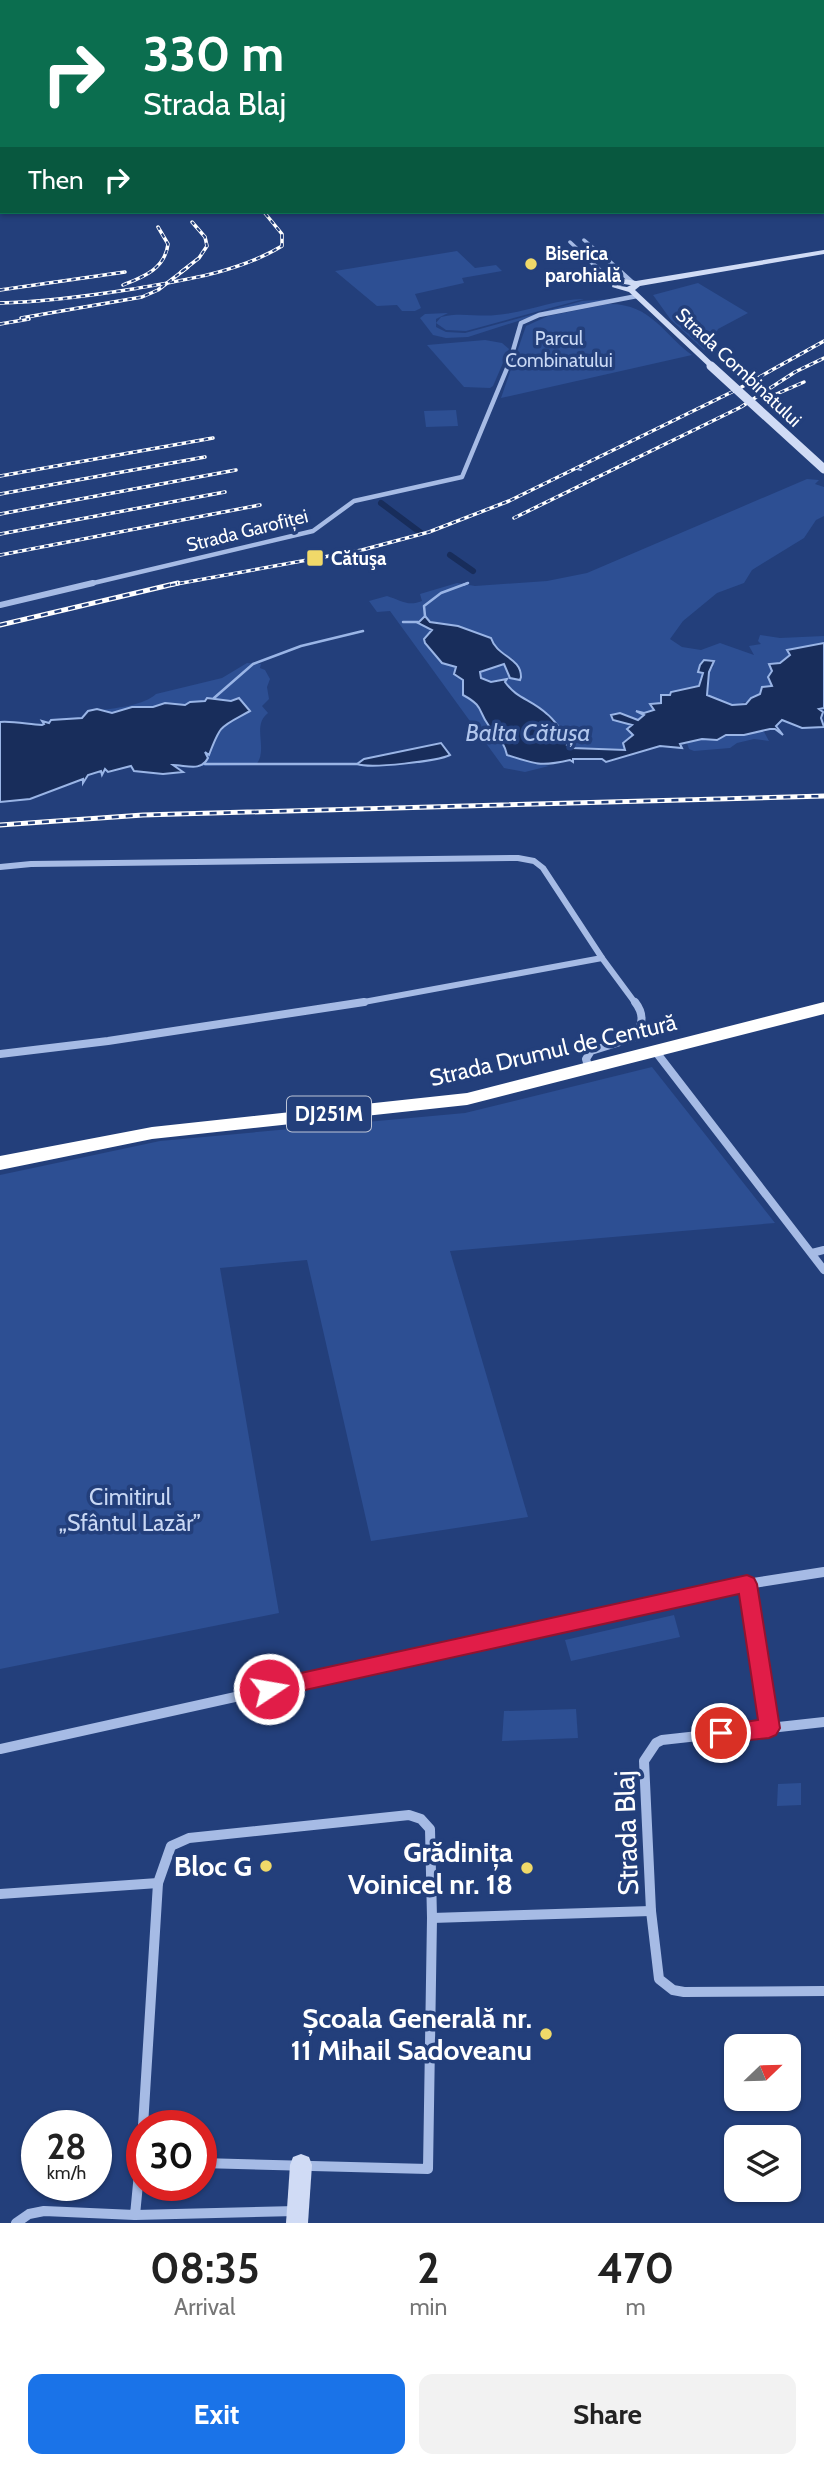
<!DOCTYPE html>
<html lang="en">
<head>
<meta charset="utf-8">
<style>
  body { margin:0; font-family:Cabin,sans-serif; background:#f2f2f2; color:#222; height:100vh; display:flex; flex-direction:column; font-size:26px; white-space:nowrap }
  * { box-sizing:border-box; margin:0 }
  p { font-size:23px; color:#767676 }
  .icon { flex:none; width:38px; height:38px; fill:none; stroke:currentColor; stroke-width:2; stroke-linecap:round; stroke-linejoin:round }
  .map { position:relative; height:2223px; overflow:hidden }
  .sheet { display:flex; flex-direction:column; background:#fff; flex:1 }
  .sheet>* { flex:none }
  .hud { position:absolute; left:0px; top:0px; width:824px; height:214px; box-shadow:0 2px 5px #0004; background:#0b6e4f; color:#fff; overflow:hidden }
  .needle { width:46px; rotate:67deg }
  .fabs { position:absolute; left:724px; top:2034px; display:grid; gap:14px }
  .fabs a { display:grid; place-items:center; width:77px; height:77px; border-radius:14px; background:#fff; box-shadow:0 2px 5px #0004; font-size:35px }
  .speed { position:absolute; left:21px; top:2110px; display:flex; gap:14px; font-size:35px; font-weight:700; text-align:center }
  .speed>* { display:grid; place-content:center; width:91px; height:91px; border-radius:50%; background:#fff; box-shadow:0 2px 5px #0004; line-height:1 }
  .speed small { font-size:18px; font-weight:400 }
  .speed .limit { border:10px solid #d22; background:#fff; color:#111 }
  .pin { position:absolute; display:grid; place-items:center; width:60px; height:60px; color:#fff; margin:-30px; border:4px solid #fff; border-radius:50%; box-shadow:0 2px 7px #0007 }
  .me { position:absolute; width:77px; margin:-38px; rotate:78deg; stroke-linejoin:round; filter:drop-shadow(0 0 5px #0008) }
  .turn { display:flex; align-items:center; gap:24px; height:147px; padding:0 28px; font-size:32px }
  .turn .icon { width:91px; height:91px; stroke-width:2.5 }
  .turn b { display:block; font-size:49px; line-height:60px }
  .then { display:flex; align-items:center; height:66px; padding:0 28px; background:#0003; gap:14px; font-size:26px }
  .eta { display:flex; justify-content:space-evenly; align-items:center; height:119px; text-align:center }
  .eta b { font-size:42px; font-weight:700; line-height:49px }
  .cta { display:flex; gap:14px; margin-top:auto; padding:14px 28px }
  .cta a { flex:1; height:80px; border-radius:14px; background:#1a73e8; color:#fff; font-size:28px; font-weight:700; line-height:80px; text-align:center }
  .cta a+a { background:#f2f2f2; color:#222 }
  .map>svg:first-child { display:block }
  .green { fill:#2d4f93 }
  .water { fill:#182d5b; stroke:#9ab5e6; stroke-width:2 }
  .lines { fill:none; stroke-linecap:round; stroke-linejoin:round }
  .stream-far1 { stroke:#9ab5e6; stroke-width:2 }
  .stream { stroke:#9ab5e6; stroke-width:2.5 }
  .canal { stroke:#182d5b; stroke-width:6 }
  .street-far4 { stroke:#a6bbe5; stroke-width:3.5 }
  .street-far3 { stroke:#a6bbe5; stroke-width:4.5 }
  .street-far2 { stroke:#a6bbe5; stroke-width:6 }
  .street-far1 { stroke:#a6bbe5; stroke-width:8 }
  .street { stroke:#a6bbe5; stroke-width:10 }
  .secondary { fill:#d0dbf5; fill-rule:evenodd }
  .highway { fill:#fff; fill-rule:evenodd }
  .rail-far1-casing { stroke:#fff; stroke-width:3.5 }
  .rail-casing { stroke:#fff; stroke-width:5 }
  .rail-far1 { stroke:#233f7b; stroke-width:2; stroke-dasharray:4.5; stroke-linecap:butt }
  .rail { stroke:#233f7b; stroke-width:2.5; stroke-dasharray:7; stroke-linecap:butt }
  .secondary-bridge { stroke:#d0dbf5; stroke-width:9 }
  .route { fill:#e11d48; stroke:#92132f; stroke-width:2 }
  .poi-dot { fill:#f0d969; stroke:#233f7b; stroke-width:2.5 }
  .labels { text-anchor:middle; stroke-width:7; stroke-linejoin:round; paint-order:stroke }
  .far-poi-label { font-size:19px; font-weight:bold; fill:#fff; stroke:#233f7b; text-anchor:start }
  .far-park-label { font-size:19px; fill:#c9d8f4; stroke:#233f7b }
  .far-street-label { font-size:19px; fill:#fff; stroke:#233f7b }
  .shield { fill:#233f7b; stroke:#bdc5d7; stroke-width:2 }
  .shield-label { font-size:21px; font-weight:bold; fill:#fff }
  .street-label { font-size:23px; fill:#fff; stroke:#233f7b }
  .park-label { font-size:23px; fill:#c9d8f4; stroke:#233f7b }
  .water-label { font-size:24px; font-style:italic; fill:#b1c6ed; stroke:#233f7b }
  .near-street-label { font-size:28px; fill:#fff; stroke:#233f7b }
  .near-poi-label { font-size:28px; font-weight:bold; fill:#fff; stroke:#233f7b; text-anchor:end }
</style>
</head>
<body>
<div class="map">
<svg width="824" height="2223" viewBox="0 0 824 2223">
  <rect width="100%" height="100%" fill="#233f7b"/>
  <g class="green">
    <polygon points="457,251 475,268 496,265 502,271 462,278 464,283 415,294 421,308 415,311 402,311 397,305 377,306 335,271"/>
    <polygon points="698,283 748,313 718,329 708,350 704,350 671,320 653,295"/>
    <path d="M584,299l-118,32 -20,-1 -10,-7 5,-6c18,-5 37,0 55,-2 30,-2 58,-16 88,-16z"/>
    <polygon points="611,299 540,314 468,337 446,338 433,335 420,318 425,314 448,313 436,319 436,327 446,332 465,333 582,301"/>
    <path d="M608,304c43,-1 56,31 84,51l-191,43 25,-72 22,-10z"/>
    <polygon points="485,340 502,343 509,349 493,386 490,388 464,387 427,345"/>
    <polygon points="456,410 458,426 426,427 424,411"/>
    <path d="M807,479l12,1 -4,4 9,3v29l-8,4 -12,18 -52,32 -8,13 -27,10 -34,28 -13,18 12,8 19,3 19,-7 34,12 -5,-9 12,-2 -3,-3 2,-6 20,3 44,-2v7l-36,7 3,5 -11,8h-10l4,8 -1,15c-27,14 -32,28 -66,9l2,-23 5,-6 -14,-1 3,8 -4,13 -28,6 -1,3h-9v8l-11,1 4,6 -12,3 2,2 -6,5 -18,-7 2,7 10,5 2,10 -7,4 -1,11c-19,-3 -40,2 -56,-3l-4,-4 4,-3 -23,-26 -24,-17 -4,1 -11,-9 -3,-7 -19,-1 -7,-7 4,-4 21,-6 3,10 12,5 -6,-20 -13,-7 -12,-16 -42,-12 -16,-2 -5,-5 -5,7 12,6 -8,9 18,24 14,4 1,8 6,5 5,17 12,10 8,18 12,11 7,19 42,11 -24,6 -21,-4 -114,-157 -13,1 -8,-11 18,-5c13,4 21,11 35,5l-2,-7 37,-11 18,3 72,-5 40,-8z"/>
    <path d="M247,663l14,1 -1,4 5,2 5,9 -3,8 2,12 -7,7 6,7c-17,13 1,36 -12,52l-55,1 7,-8 -3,-7 4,3 12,-28 29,-15 -11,-13 -8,4 -17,-4 -29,7 -53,2 -20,6 -11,-3c17,-2 43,-5 55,-16l66,-16z"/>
    <polygon points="763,730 769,741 754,739 737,743 730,748 694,751 689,749 687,743 702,739 717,740 726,735 744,735"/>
    <polygon points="652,1067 775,1223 450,1251 528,1517 371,1541 307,1260 220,1268 279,1613 0,1669 0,1175 160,1141 465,1113"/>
    <polygon points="674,1615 680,1637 571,1661 565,1640"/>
    <polygon points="576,1709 578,1738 502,1741 504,1711"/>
    <polygon points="801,1783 801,1805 777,1806 778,1784"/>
  </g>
  <g class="water">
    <path d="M425,616l5,6 28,4 33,12c6,19 30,19 30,39l-1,3 -10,-2 -6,-14 -24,8 1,6 10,4 16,-3 -2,3c12,17 26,17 42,32 7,5 14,17 23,26l-3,5 5,3 53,2 -2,-7 10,-8 -6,-6 5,-4 -19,-5 -2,-5 9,-2 18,7 6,-5 -8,-4 8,2 10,-3 -4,-6 11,-1v-8h9l1,-3 28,-6 4,-13 -5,-1 2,-7 4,-5 10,1 -5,11 -2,23 25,10 14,-1 5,-6 9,-4 2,-7 10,-1 -4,-9 4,-6 -3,-7 11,-1 10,-8 -3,-5 37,-7v65l-5,1 4,3 -2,6 3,9 -22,1 -20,-8 -6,6 7,9 -8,-6h-5l-26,6h-18l-9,5 -15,-1 -22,5 2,4 -22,-2 -54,16 -4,-3h-29v3l-3,-2c-30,7 -34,4 -63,-5 -3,-14 -10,-18 -18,-29 -12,-16 -4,-19 -26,-31v-15l-9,-6 2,-7 -14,-4 -17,-20 -1,-4 8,-9 -14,-7z"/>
    <path d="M207,698l24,3 8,-3 11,13c-29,16 -29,12 -41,44l-4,-3 3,6c-7,14 -22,7 -35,7l10,7 -20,2 -29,-3 -3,-5 -23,6 -3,-3 -3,6 -1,-4 -13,4 -5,8v-4l-53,20 -30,3v-80c13,-1 27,2 42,3l2,-1 -2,-3 7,2 2,-3 31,-2 6,-7 9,-2 15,4 20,-6h21l12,-4 20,2 5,-3 15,-1z"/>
    <path d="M441,743l9,12c-12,6 -79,14 -93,9l7,-5z"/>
  </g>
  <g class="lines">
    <g class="stream-far1">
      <polyline points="577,469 581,470"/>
      <polyline points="463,585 468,583"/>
    </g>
    <g class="stream">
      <polyline points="425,616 424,606 441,593 468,583"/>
      <polyline points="403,622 418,622"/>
      <polyline points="214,698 253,664 301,646 363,631"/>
      <polyline points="205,764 357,764"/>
    </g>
    <g class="canal">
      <polyline points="381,503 421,533"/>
      <polyline points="450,555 473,571"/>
    </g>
    <g class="street-far4">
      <polyline points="584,240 604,257"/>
      <polyline points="570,242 586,257"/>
    </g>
    <g class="street-far3">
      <polyline points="584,255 615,285"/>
      <polyline points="602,255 633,283"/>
      <polyline points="85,585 313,531 354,501 462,477 510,361 521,323 539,315 637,296"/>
    </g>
    <g class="street-far2">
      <polyline points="0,605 93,583"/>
      <polyline points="0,867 31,864 518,858 534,861 543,868 602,958 636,1004"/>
      <polyline points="353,1004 602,958"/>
    </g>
    <g class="street-far1">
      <polyline points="656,1052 824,1270"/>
      <polyline points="0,1054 108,1041 364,1002"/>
      <path d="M589,1069l-3,-10 5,-8 45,-14c6,-14 9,-22 -1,-35"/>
      <polyline points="812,1253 824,1250"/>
    </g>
    <g class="street">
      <polyline points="747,1584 769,1728"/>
      <polyline points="824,1722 662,1740 656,1743 644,1761 651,1911 659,1979 673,1990 684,1992 824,1991"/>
      <polyline points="0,1749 747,1584 824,1572"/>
      <polyline points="0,1894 158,1883 171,1846 189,1838 409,1815 421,1819 430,1829 432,1918 428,2169 201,2163"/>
      <polyline points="432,1918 651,1911"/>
      <polyline points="143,2126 158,1883"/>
      <polyline points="135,2215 296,2211"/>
      <polyline points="16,2223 29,2214 44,2211 135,2215 142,2142"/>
    </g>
    <g class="secondary">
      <path d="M824,250v4l-184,32 -5,4 79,74v4l-3,1 -82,-77 -17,-5 2,-6 10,-2 12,2zM624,284l6,1h1l-4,2 -7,-1z"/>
      <polygon points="301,2154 309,2157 312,2165 308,2223 286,2223 290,2165 293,2157"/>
    </g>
    <polygon class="highway" points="824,1002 824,1014 467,1105 152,1139 0,1170 0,1156 152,1127 467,1093"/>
    <defs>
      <g id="rail-far1">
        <polyline points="497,2 510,0"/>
        <polyline points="677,2 691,0"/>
        <polyline points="181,272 199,258 207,246 205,237 192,222"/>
        <path d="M123,285c20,-8 42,-16 45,-41l-10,-17"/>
        <polyline points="0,290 125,272"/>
        <path d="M0,303c45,-1 88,-7 133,-14 51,-9 104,-16 149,-43v-12l-18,-22"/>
        <polyline points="21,318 142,297 158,290 188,267"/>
        <polyline points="0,324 29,319"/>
        <polyline points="772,396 804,382"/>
        <polyline points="0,476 213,438"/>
        <polyline points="0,494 205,457"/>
        <polyline points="0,514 236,470"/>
        <polyline points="514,518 741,407 795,372 824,358"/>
        <polyline points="0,534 225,492"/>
        <polyline points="0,555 260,505"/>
        <polyline points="171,585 362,550 429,532 509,501 738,389 824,341"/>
      </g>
      <g id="rail">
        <polyline points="0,625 178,583"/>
        <polyline points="0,825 143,815 824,796"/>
      </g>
    </defs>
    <use href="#rail-far1" class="rail-far1-casing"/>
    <use href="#rail" class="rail-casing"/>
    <use href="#rail-far1" class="rail-far1"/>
    <use href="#rail" class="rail"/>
    <polyline class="secondary-bridge" points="711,366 824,469"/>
  </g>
  <polygon class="route" points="747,1575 754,1578 757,1584 780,1728 776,1735 769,1738 721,1743 713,1740 710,1733 713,1727 758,1720 739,1594 269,1698 262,1695 259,1689 262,1682 269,1680"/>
  <g class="poi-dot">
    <circle cx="531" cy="264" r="7"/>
    <rect x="306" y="549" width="18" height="18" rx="3.5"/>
    <circle cx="266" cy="1866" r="7"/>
    <circle cx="527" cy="1868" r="7"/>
    <circle cx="546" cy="2034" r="7"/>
  </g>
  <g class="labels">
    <g class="far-poi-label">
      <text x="545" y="260">Biserica<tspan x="545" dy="22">parohială</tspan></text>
      <text x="331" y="565">Cătuşa</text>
    </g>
    <g class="far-park-label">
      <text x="559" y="345">Parcul<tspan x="559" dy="22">Combinatului</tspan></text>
    </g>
    <g class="far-street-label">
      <text transform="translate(739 367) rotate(43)" y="7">Strada Combinatului</text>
      <text transform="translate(247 530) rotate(-14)" y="7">Strada Garofiței</text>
    </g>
    <rect class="shield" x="287" y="1096.5" width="84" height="35" rx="5"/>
    <g class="shield-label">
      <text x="329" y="1121">DJ251M</text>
    </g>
    <g class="street-label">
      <text transform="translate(553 1050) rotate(-13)" y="8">Strada Drumul de Centură</text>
    </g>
    <g class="park-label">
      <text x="130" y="1505">Cimitirul<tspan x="130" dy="26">„Sfântul Lazăr”</tspan></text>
    </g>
    <g class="water-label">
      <text x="528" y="741">Balta Cătușa</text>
    </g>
    <g class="near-street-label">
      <text transform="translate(626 1833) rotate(-92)" y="10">Strada Blaj</text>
    </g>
    <g class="near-poi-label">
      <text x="513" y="1862">Grădinița<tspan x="513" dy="32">Voinicel nr. 18</tspan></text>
      <text x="252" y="1876">Bloc G</text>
      <text x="532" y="2028">Școala Generală nr.<tspan x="532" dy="32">11 Mihail Sadoveanu</tspan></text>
    </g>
  </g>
</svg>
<div class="fabs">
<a><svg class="needle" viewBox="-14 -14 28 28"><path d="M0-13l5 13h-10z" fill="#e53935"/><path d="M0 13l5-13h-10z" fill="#767676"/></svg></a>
<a><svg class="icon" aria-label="layers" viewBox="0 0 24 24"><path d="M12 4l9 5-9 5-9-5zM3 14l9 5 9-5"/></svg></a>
</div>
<div class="speed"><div>28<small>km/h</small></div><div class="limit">30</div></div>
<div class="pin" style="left:721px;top:1733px;background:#d93025"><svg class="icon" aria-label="arrive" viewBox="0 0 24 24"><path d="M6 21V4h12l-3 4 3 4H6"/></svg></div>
<svg class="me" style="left:269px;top:1689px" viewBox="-20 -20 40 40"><circle r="17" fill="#e11d48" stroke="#fff" stroke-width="3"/><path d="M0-11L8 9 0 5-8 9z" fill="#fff"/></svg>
<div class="hud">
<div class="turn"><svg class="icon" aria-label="right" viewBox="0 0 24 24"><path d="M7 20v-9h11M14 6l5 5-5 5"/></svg><div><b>330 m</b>Strada Blaj</div></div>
<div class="then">Then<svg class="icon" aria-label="right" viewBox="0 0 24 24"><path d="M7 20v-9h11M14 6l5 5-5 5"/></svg></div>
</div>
</div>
<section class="sheet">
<div class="eta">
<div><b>08:35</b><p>Arrival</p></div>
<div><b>2</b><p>min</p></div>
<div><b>470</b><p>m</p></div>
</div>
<div class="cta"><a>Exit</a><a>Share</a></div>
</section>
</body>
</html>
